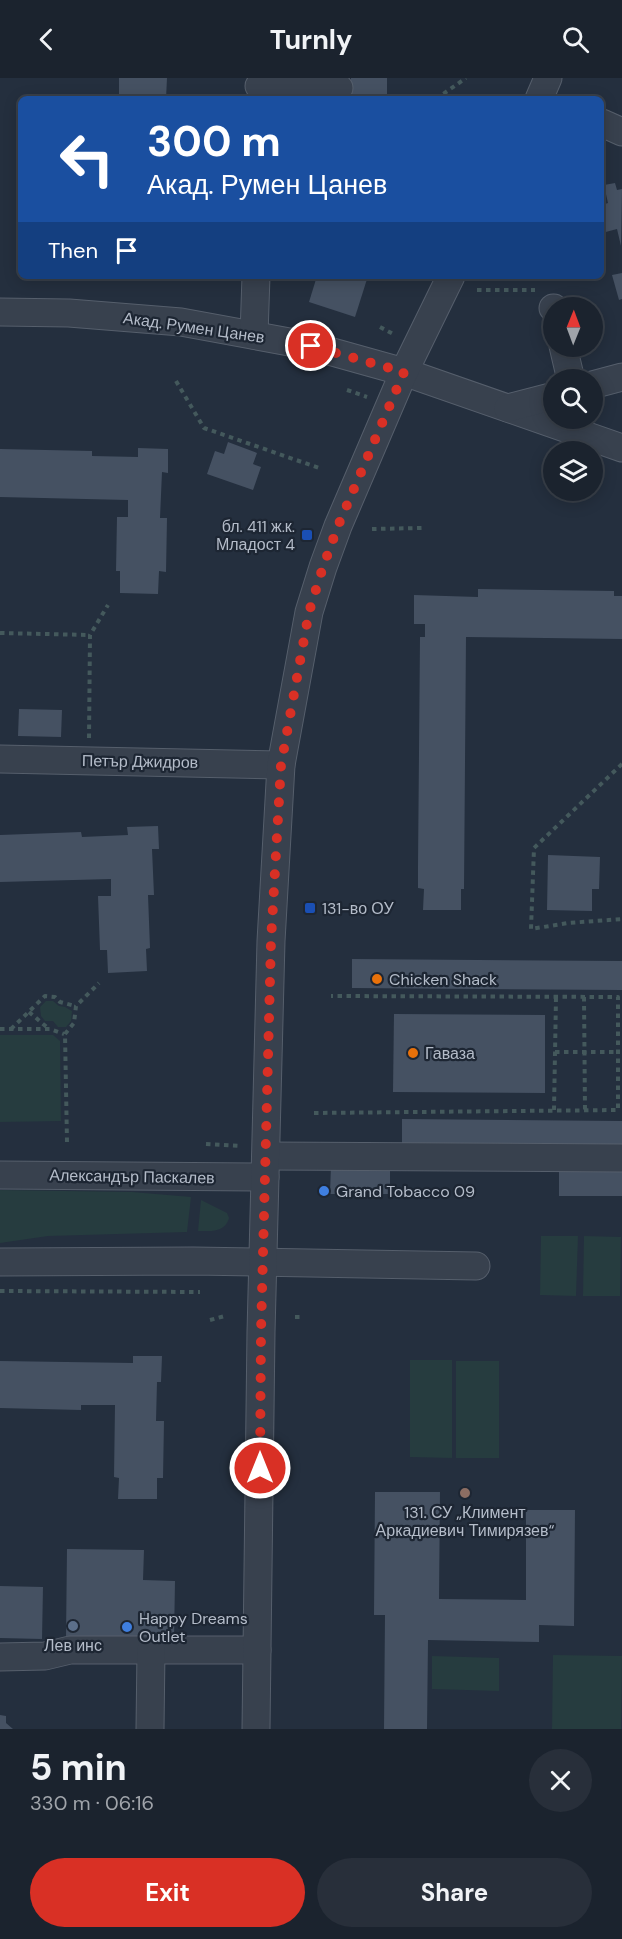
<!DOCTYPE html>
<html lang="en">
<head>
<meta charset="utf-8">
<style>
  body { margin:0; font-family:"DM Sans",sans-serif; background:#282f3a; color:#f1f3f6; height:100vh; display:flex; flex-direction:column; font-size:22px; white-space:nowrap }
  * { box-sizing:border-box; margin:0 }
  p { font-size:20px; color:#a0a4aa }
  .icon { flex:none; width:33px; height:33px; fill:none; stroke:currentColor; stroke-width:2; stroke-linecap:round; stroke-linejoin:round }
  .map { position:relative; height:1651px; overflow:hidden }
  .details { display:flex; flex-direction:column; background:#1b232e; flex:1 }
  .details>* { flex:none }
  .top-card { position:absolute; left:18px; top:18px; width:586px; height:183px; border-radius:9px; box-shadow:0 3px 15px #0003,0 0 0 2px #39404a; background:#1a4fa0; color:#fff; overflow:hidden }
  .needle { width:39px; rotate:1deg }
  .controls { position:absolute; left:543px; top:219px; display:grid; gap:12px }
  .controls a { display:grid; place-items:center; width:60px; height:60px; border-radius:50%; background:#1b232e; box-shadow:0 3px 15px #0003,0 0 0 2px #39404a; font-size:30px }
  .pin { position:absolute; display:grid; place-items:center; width:51px; height:51px; color:#fff; margin:-26px; border:3px solid #fff; border-radius:50%; box-shadow:0 2px 6px #0007 }
  .me { position:absolute; width:66px; margin:-33px; rotate:0deg; stroke-linejoin:round; filter:drop-shadow(0 0 4px #0008) }
  .turn { display:flex; align-items:center; gap:21px; height:126px; padding:0 30px; font-size:27px }
  .turn .icon { width:78px; height:78px; stroke-width:2.5 }
  .turn b { display:block; font-size:42px; line-height:51px }
  .then { display:flex; align-items:center; height:57px; padding:0 30px; background:#0003; gap:12px; font-size:22px }
  .round { display:grid; place-items:center; flex:none; width:63px; height:63px; border-radius:32px; background:#282f3a }
  .overview { display:flex; align-items:center; justify-content:space-between; height:102px; padding:0 30px }
  h1 { font-size:36px; font-weight:700; line-height:45px }
  .cta { display:flex; gap:12px; margin-top:auto; padding:12px 30px }
  .cta a { flex:1; height:69px; border-radius:36px; background:#d93025; color:#fff; font-size:24px; font-weight:700; line-height:69px; text-align:center }
  .cta a+a { background:#282f3a; color:#f1f3f6 }
  header { display:flex; justify-content:space-between; align-items:center; height:78px; padding:0 30px; background:#1b232e; font-size:27px; font-weight:700 }
  .map>svg:first-child { display:block }
  .green { fill:#263c3f }
  .building { fill:#455162 }
  .lines { fill:none; stroke-linecap:round; stroke-linejoin:round }
  .minor-casing { stroke:#565f6c; stroke-width:29 }
  .path { stroke:#44595c; stroke-width:4; stroke-dasharray:4.5 4.5; stroke-linecap:butt }
  .minor { stroke:#38414e; stroke-width:27 }
  .route { stroke:#d93025; stroke-width:10; stroke-dasharray:0 18 }
  .transit-dot { fill:#1a4fb4; stroke:#1d2633; stroke-width:2 }
  .food-dot { fill:#e8710a; stroke:#1d2633; stroke-width:2 }
  .shop-dot { fill:#3f7fe0; stroke:#1d2633; stroke-width:2 }
  .education-dot { fill:#8d6e63; stroke:#1d2633; stroke-width:2 }
  .service-dot { fill:#5c6f8a; stroke:#1d2633; stroke-width:2 }
  .labels { text-anchor:middle; stroke-width:4.5; stroke-linejoin:round; paint-order:stroke }
  .street-label { font-size:16px; fill:#b4bcc9; stroke:#1d2633 }
  .poi-label { font-size:16px; fill:#b4bcc9; stroke:#1d2633; text-anchor:start }
</style>
</head>
<body>
<header><svg class="icon" aria-label="back" viewBox="0 0 24 24"><path d="M15 5l-7 7 7 7"/></svg>Turnly<svg class="icon" aria-label="search" viewBox="0 0 24 24"><circle cx="10" cy="10" r="6"/><path d="M15 15l6 6"/></svg></header>
<div class="map">
<svg width="622" height="1651" viewBox="0 0 622 1651">
  <rect width="100%" height="100%" fill="#242f3e"/>
  <g class="green">
    <polygon points="46,923 53,923 59,928 65,929 72,933 71,943 66,949 58,949 53,943 45,943 41,938 40,929"/>
    <polygon points="0,957 53,957 60,963 61,1043 0,1044"/>
    <polygon points="0,1112 132,1114 191,1119 187,1154 48,1158 0,1165"/>
    <path d="M201,1122l26,13 2,5c-4,15 -19,13 -31,13z"/>
    <polygon points="541,1158 578,1158 576,1218 540,1217"/>
    <polygon points="584,1158 621,1159 620,1218 583,1218"/>
    <polygon points="410,1282 452,1282 452,1380 410,1379"/>
    <rect x="456" y="1283" width="43" height="97"/>
    <polygon points="553,1577 622,1578 621,1651 552,1651"/>
    <polygon points="432,1578 499,1580 499,1613 432,1611"/>
  </g>
  <g class="building">
    <polygon points="119,0 167,0 166,21 119,21"/>
    <rect x="351" y="0" width="36" height="20"/>
    <polygon points="615,105 617,112 622,111 621,168 617,151 602,155 602,127 608,125 604,107"/>
    <polygon points="622,195 622,221 619,222 612,197"/>
    <polygon points="317,198 368,198 355,239 309,224"/>
    <polygon points="228,364 257,375 253,386 261,389 253,412 207,396 215,373 224,376"/>
    <polygon points="138,370 168,371 168,395 162,394 160,440 167,440 166,494 159,493 158,516 120,515 120,493 116,493 117,439 128,439 128,422 0,419 0,371 92,373 92,378 138,379"/>
    <polygon points="478,511 614,513 614,518 622,518 622,561 466,559 464,811 461,811 461,832 423,832 424,811 418,810 418,788 420,559 425,559 425,546 414,546 414,517 478,519"/>
    <polygon points="19,631 62,632 61,659 18,658"/>
    <polygon points="158,748 159,771 152,771 154,817 148,817 150,870 146,871 147,893 108,895 107,872 100,872 98,818 111,818 111,801 0,804 0,757 81,754 82,759 128,757 127,749"/>
    <polygon points="548,777 600,779 599,811 592,811 592,833 547,832"/>
    <polygon points="352,881 622,883 622,912 352,910"/>
    <polygon points="394,936 545,937 545,1015 393,1014"/>
    <polygon points="402,1041 622,1043 622,1071 402,1070"/>
    <polygon points="331,1087 390,1087 390,1116 330,1116"/>
    <polygon points="559,1089 622,1090 622,1118 559,1118"/>
    <polygon points="133,1278 162,1278 161,1304 157,1304 156,1343 164,1343 163,1400 157,1400 157,1421 118,1421 119,1400 114,1399 115,1327 81,1327 81,1332 0,1330 0,1283 133,1285"/>
    <polygon points="375,1414 440,1414 439,1521 526,1522 526,1432 575,1432 574,1548 539,1547 539,1564 428,1562 427,1651 384,1651 385,1537 374,1537"/>
    <polygon points="67,1471 144,1472 143,1502 175,1503 174,1561 66,1559"/>
    <polygon points="0,1508 43,1509 42,1561 0,1560"/>
    <polygon points="0,1637 6,1638 6,1645 13,1651 0,1651"/>
  </g>
  <g class="lines">
    <defs>
      <g id="minor">
        <polyline points="259,8 339,10"/>
        <polyline points="539,21 548,0"/>
        <polyline points="602,45 622,54"/>
        <polyline points="553,230 554,230"/>
        <polyline points="0,234 69,235 181,244 311,268 404,294 622,370"/>
        <polyline points="254,257 256,198"/>
        <polyline points="563,268 571,302"/>
        <polyline points="592,307 622,299"/>
        <polyline points="508,330 554,318"/>
        <polyline points="0,681 281,687"/>
        <polyline points="266,1078 622,1080"/>
        <polyline points="0,1097 265,1099"/>
        <polyline points="0,1184 193,1183 476,1188"/>
        <polyline points="0,1579 45,1578 70,1572 257,1572"/>
        <polyline points="150,1651 151,1572"/>
        <polyline points="256,1651 261,1254 265,1099 271,863 281,687 309,534 323,489 338,448 404,294 451,198"/>
      </g>
    </defs>
    <use href="#minor" class="minor-casing"/>
    <g class="path">
      <polyline points="436,21 466,0"/>
      <polyline points="477,212 535,212"/>
      <polyline points="380,249 395,257"/>
      <polyline points="176,303 204,350 322,391"/>
      <polyline points="347,312 367,319"/>
      <polyline points="372,451 422,450"/>
      <polyline points="0,555 90,557"/>
      <polyline points="89,660 90,557 108,527"/>
      <polyline points="622,686 534,770 531,851 568,845 622,841"/>
      <polyline points="584,919 585,1032"/>
      <polyline points="29,934 49,951"/>
      <polyline points="0,951 50,951 64,956"/>
      <polyline points="11,951 45,918 55,919 60,924 75,928"/>
      <polyline points="555,974 618,974"/>
      <polyline points="554,1032 556,919"/>
      <polyline points="314,1035 618,1032 618,919 331,918"/>
      <polyline points="67,1064 65,956 74,945 76,928 99,905"/>
      <polyline points="206,1066 241,1068"/>
      <polyline points="0,1213 200,1214"/>
      <polyline points="295,1239 301,1239"/>
      <polyline points="210,1242 225,1238"/>
    </g>
    <use href="#minor" class="minor"/>
  </g>
  <g class="lines">
    <polyline class="route" points="260,1390 261,1254 271,863 281,687 309,534 323,489 338,448 404,294 311,268"/>
  </g>
  <g class="transit-dot">
    <rect x="301" y="451" width="12" height="12" rx="3"/>
    <rect x="304" y="824" width="12" height="12" rx="3"/>
  </g>
  <g class="food-dot">
    <circle cx="377" cy="901" r="6"/>
    <circle cx="413" cy="975" r="6"/>
  </g>
  <g class="shop-dot">
    <circle cx="324" cy="1113" r="6"/>
    <circle cx="127" cy="1549" r="6"/>
  </g>
  <circle class="education-dot" cx="465" cy="1415" r="6"/>
  <circle class="service-dot" cx="73" cy="1548" r="6"/>
  <g class="labels">
    <g class="street-label">
      <text transform="translate(194 249) rotate(8)" y="6">Акад. Румен Цанев</text>
      <text transform="translate(140 683) rotate(1)" y="6">Петър Джидров</text>
      <text transform="translate(132 1098) rotate(1)" y="6">Александър Паскалев</text>
    </g>
    <g class="poi-label">
      <text x="295" y="454" text-anchor="end">бл. 411 ж.к.<tspan x="295" dy="18">Младост 4</tspan></text>
      <text x="322" y="836">131-во ОУ</text>
      <text x="389" y="907">Chicken Shack</text>
      <text x="425" y="981">Гаваза</text>
      <text x="336" y="1119">Grand Tobacco 09</text>
      <text x="465" y="1440" text-anchor="middle">131. СУ „Климент<tspan x="465" dy="18">Аркадиевич Тимирязев“</tspan></text>
      <text x="139" y="1546">Happy Dreams<tspan x="139" dy="18">Outlet</tspan></text>
      <text x="73" y="1573" text-anchor="middle">Лев инс</text>
    </g>
  </g>
</svg>
<div class="controls">
<a><svg class="needle" viewBox="-14 -14 28 28"><path d="M0-13l5 13h-10z" fill="#e53935"/><path d="M0 13l5-13h-10z" fill="#a0a4aa"/></svg></a>
<a><svg class="icon" aria-label="search" viewBox="0 0 24 24"><circle cx="10" cy="10" r="6"/><path d="M15 15l6 6"/></svg></a>
<a><svg class="icon" aria-label="layers" viewBox="0 0 24 24"><path d="M12 4l9 5-9 5-9-5zM3 14l9 5 9-5"/></svg></a>
</div>
<div class="pin" style="left:311px;top:268px;background:#d93025"><svg class="icon" aria-label="arrive" viewBox="0 0 24 24"><path d="M6 21V4h12l-3 4 3 4H6"/></svg></div>
<svg class="me" style="left:260px;top:1390px" viewBox="-20 -20 40 40"><circle r="17" fill="#d93025" stroke="#fff" stroke-width="3"/><path d="M0-11L8 9 0 5-8 9z" fill="#fff"/></svg>
<div class="top-card">
<div class="turn"><svg class="icon" aria-label="left" viewBox="0 0 24 24"><path d="M17 20v-9H6M10 6l-5 5 5 5"/></svg><div><b>300 m</b>Акад. Румен Цанев</div></div>
<div class="then">Then<svg class="icon" aria-label="arrive" viewBox="0 0 24 24"><path d="M6 21V4h12l-3 4 3 4H6"/></svg></div>
</div>
</div>
<section class="details">
<div class="overview"><div><h1>5 min</h1><p>330 m · 06:16</p></div><a class="round"><svg class="icon" aria-label="close" viewBox="0 0 24 24"><path d="M6 6l12 12M18 6L6 18"/></svg></a></div>
<div class="cta"><a>Exit</a><a>Share</a></div>
</section>
</body>
</html>
